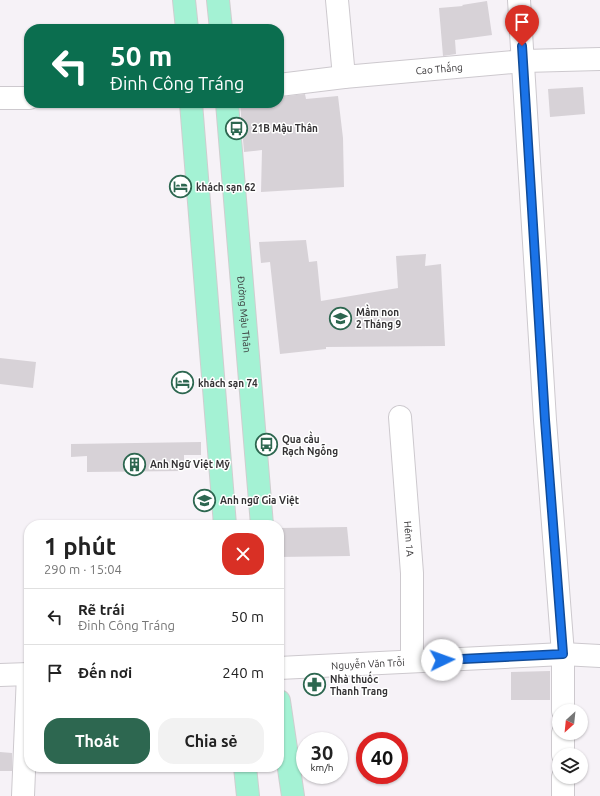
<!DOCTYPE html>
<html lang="vi">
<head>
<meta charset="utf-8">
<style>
  body { margin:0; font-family:Ubuntu,sans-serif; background:#f2f2f2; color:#222; height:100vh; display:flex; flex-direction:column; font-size:15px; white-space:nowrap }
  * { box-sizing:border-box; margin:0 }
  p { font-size:13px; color:#767676 }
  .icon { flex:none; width:22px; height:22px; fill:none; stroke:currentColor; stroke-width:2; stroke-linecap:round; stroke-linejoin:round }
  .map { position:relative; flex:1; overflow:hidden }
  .sheet { position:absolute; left:24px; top:520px; width:260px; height:252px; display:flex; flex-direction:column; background:#fff; border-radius:16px; box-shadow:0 1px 3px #0004 }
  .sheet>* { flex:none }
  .banner { position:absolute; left:24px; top:24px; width:260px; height:84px; border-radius:16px; box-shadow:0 1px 3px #0004; background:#0b6e4f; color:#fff; overflow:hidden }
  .needle { width:26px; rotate:207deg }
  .controls { position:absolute; left:552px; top:704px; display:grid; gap:8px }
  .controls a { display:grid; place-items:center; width:36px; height:36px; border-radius:50%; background:#fff; box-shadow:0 1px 3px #0004; font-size:20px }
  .speed { position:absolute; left:296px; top:732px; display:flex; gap:8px; font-size:20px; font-weight:700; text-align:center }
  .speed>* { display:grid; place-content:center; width:52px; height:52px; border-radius:50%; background:#fff; box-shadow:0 1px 3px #0004; line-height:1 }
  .speed small { font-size:10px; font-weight:400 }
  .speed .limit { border:6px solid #d22; background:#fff; color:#111 }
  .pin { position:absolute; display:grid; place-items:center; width:34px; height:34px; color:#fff; margin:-41px -17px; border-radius:50% 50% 50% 0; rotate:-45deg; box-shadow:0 0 4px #0007 }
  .pin .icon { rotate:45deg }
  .me { position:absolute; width:44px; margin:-22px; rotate:87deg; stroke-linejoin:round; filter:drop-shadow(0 0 3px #0008) }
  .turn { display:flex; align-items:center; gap:14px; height:84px; padding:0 20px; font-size:18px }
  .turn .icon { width:52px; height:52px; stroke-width:2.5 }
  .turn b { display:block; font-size:28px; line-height:34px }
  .round { display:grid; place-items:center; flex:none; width:42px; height:42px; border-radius:16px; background:#f2f2f2 }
  .overview { display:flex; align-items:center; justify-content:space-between; height:68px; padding:0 20px }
  h1 { font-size:24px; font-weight:700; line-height:30px }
  .cta { display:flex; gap:8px; margin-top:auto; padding:8px 20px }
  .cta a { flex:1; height:46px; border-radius:16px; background:#2d6750; color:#fff; font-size:16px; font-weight:700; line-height:46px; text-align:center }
  .cta a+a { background:#f2f2f2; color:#222 }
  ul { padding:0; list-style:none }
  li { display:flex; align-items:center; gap:12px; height:56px; padding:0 20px; border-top:1px solid #e0e0e0 }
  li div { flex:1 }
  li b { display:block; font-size:15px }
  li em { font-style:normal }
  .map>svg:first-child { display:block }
  .building { fill:#d7d2d7 }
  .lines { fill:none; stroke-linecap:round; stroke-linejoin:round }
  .minor-casing { stroke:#cdc9ce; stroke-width:24 }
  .major-casing { stroke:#cfcecf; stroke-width:24 }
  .minor { stroke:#fff; stroke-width:22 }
  .major { stroke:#a4f2d4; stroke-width:22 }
  .route-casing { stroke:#114b97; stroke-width:10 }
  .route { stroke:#1a73e8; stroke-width:7 }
  .labels { text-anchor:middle; stroke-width:3; stroke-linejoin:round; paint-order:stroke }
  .street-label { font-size:10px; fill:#353335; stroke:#fff }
  .poi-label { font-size:10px; font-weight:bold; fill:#353335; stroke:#fff; text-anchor:start }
</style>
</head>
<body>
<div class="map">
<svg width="600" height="796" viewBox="0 0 600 796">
  <rect width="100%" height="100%" fill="#f6f2f7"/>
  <g class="building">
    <polygon points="487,1 492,35 455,40 456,54 443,56 439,8 463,6 462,5"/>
    <polygon points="583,87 585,114 550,117 548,89"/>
    <polygon points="305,94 306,99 338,96 343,138 344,187 261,192 262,150 244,152 240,103 279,103 279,97"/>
    <polygon points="306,240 309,262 317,261 321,301 398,288 396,256 426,254 425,266 441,264 445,346 326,347 326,349 280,354 270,262 261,263 259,242"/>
    <polygon points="0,358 36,362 33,388 0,384"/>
    <polygon points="201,442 201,455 184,455 184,471 87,472 87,456 71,457 71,444"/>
    <polygon points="347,527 350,556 279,557 279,528"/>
    <polygon points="550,671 550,700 511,700 511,672"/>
    <polygon points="0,752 12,753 12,771 0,771"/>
  </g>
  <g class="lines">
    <defs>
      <g id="minor">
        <polyline points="337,0 344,77"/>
        <polyline points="519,0 545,420 563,654 563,711"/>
        <path id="s1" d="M279,85l65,-8 180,-16 76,-2"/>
        <polyline points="0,98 29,98"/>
        <path id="s2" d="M400,417l12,156v88"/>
        <path id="s3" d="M279,668l284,-14 37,2"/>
        <polyline points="0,675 29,674"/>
        <polyline points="563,755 563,733"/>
        <polyline points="23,796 28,674"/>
        <polyline points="563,796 563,777"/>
      </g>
      <g id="major">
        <polyline points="184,0 187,29"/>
        <polyline points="218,0 221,29"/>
        <polyline points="191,103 225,525"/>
        <path id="s4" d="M227,103l35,422"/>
        <polyline points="279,701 293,796"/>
        <polyline points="245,767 248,796"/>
      </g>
    </defs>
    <use href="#minor" class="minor-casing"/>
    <use href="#major" class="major-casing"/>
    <use href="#minor" class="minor"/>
    <use href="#major" class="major"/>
  </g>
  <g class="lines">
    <defs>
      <polyline id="route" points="442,660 563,654 545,420 522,46"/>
    </defs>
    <use href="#route" class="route-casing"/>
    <use href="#route" class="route"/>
  </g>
  <defs>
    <symbol id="bus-ring" viewBox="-11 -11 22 22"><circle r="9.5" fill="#fff" stroke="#2d6750" stroke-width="1.5"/><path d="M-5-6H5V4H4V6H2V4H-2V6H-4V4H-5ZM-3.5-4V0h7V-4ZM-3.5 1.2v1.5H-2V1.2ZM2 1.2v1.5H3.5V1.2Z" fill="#2d6750"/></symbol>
    <symbol id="hotel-ring" viewBox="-11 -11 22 22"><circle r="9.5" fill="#fff" stroke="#2d6750" stroke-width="1.5"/><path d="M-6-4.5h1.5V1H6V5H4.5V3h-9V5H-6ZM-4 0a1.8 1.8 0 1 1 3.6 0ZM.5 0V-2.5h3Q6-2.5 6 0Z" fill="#2d6750"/></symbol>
    <symbol id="school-ring" viewBox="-11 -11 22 22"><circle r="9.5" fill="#fff" stroke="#2d6750" stroke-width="1.5"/><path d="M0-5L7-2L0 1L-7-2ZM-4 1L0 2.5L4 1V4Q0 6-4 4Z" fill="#2d6750"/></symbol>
    <symbol id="building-ring" viewBox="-11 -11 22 22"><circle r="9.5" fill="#fff" stroke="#2d6750" stroke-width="1.5"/><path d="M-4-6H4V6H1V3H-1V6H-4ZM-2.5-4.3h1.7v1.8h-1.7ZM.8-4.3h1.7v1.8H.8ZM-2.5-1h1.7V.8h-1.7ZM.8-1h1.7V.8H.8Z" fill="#2d6750"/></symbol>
    <symbol id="pharmacy-ring" viewBox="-11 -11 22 22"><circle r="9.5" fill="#fff" stroke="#2d6750" stroke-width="1.5"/><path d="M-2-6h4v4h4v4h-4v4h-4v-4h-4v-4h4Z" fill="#2d6750"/></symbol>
  </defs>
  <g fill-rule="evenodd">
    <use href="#bus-ring" x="224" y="116" width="25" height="25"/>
    <use href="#hotel-ring" x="168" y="174" width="25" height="25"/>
    <use href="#school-ring" x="328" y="306" width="25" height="25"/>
    <use href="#hotel-ring" x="170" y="370" width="25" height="25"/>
    <use href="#bus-ring" x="254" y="432" width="25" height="25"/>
    <use href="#building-ring" x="122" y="452" width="25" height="25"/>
    <use href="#school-ring" x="192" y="488" width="25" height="25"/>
    <use href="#pharmacy-ring" x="302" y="672" width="25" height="25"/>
  </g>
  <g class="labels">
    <g class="street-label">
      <text dy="4" stroke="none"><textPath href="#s1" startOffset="161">Cao Thắng</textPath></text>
      <text dy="4" stroke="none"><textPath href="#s4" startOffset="212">Đường Mậu Thân</textPath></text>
      <text dy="4" stroke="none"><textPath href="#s2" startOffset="122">Hẻm 1A</textPath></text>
      <text dy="4" stroke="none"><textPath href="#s3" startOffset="89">Nguyễn Văn Trỗi</textPath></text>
    </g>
    <g class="poi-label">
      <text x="252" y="132">21B Mậu Thân</text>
      <text x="196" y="191">khách sạn 62</text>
      <text x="356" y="316">Mầm non<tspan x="356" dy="12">2 Tháng 9</tspan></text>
      <text x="198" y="387">khách sạn 74</text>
      <text x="282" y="443">Qua cầu<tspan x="282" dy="12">Rạch Ngỗng</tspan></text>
      <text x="150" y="468">Anh Ngữ Việt Mỹ</text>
      <text x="220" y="504">Anh ngữ Gia Việt</text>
      <text x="330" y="683">Nhà thuốc<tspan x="330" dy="12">Thanh Trang</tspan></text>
    </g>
  </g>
</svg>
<div class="controls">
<a><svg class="needle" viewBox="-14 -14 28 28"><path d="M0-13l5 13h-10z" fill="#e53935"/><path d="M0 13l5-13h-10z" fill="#767676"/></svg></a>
<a><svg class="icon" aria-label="layers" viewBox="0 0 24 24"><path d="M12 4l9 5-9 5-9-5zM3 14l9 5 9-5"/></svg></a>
</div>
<div class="speed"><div>30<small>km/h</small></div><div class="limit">40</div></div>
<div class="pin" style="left:522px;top:46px;background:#d93025"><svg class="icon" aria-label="arrive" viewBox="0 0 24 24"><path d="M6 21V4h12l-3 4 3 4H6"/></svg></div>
<svg class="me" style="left:442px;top:660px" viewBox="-20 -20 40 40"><circle r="19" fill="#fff"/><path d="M0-13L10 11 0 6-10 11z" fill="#1a73e8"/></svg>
<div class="banner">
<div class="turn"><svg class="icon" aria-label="left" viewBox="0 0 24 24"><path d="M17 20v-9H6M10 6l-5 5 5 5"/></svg><div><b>50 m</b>Đinh Công Tráng</div></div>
</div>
<section class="sheet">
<div class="overview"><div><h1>1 phút</h1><p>290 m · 15:04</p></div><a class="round" style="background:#d93025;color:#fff"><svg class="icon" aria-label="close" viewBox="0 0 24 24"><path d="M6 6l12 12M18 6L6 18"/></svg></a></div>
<ul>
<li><svg class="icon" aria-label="left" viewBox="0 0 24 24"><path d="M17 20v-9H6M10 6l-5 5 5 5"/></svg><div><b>Rẽ trái</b><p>Đinh Công Tráng</p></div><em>50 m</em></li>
<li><svg class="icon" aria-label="arrive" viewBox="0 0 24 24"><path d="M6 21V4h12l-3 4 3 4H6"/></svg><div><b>Đến nơi</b></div><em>240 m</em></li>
</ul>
<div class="cta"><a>Thoát</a><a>Chia sẻ</a></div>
</section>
</div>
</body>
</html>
